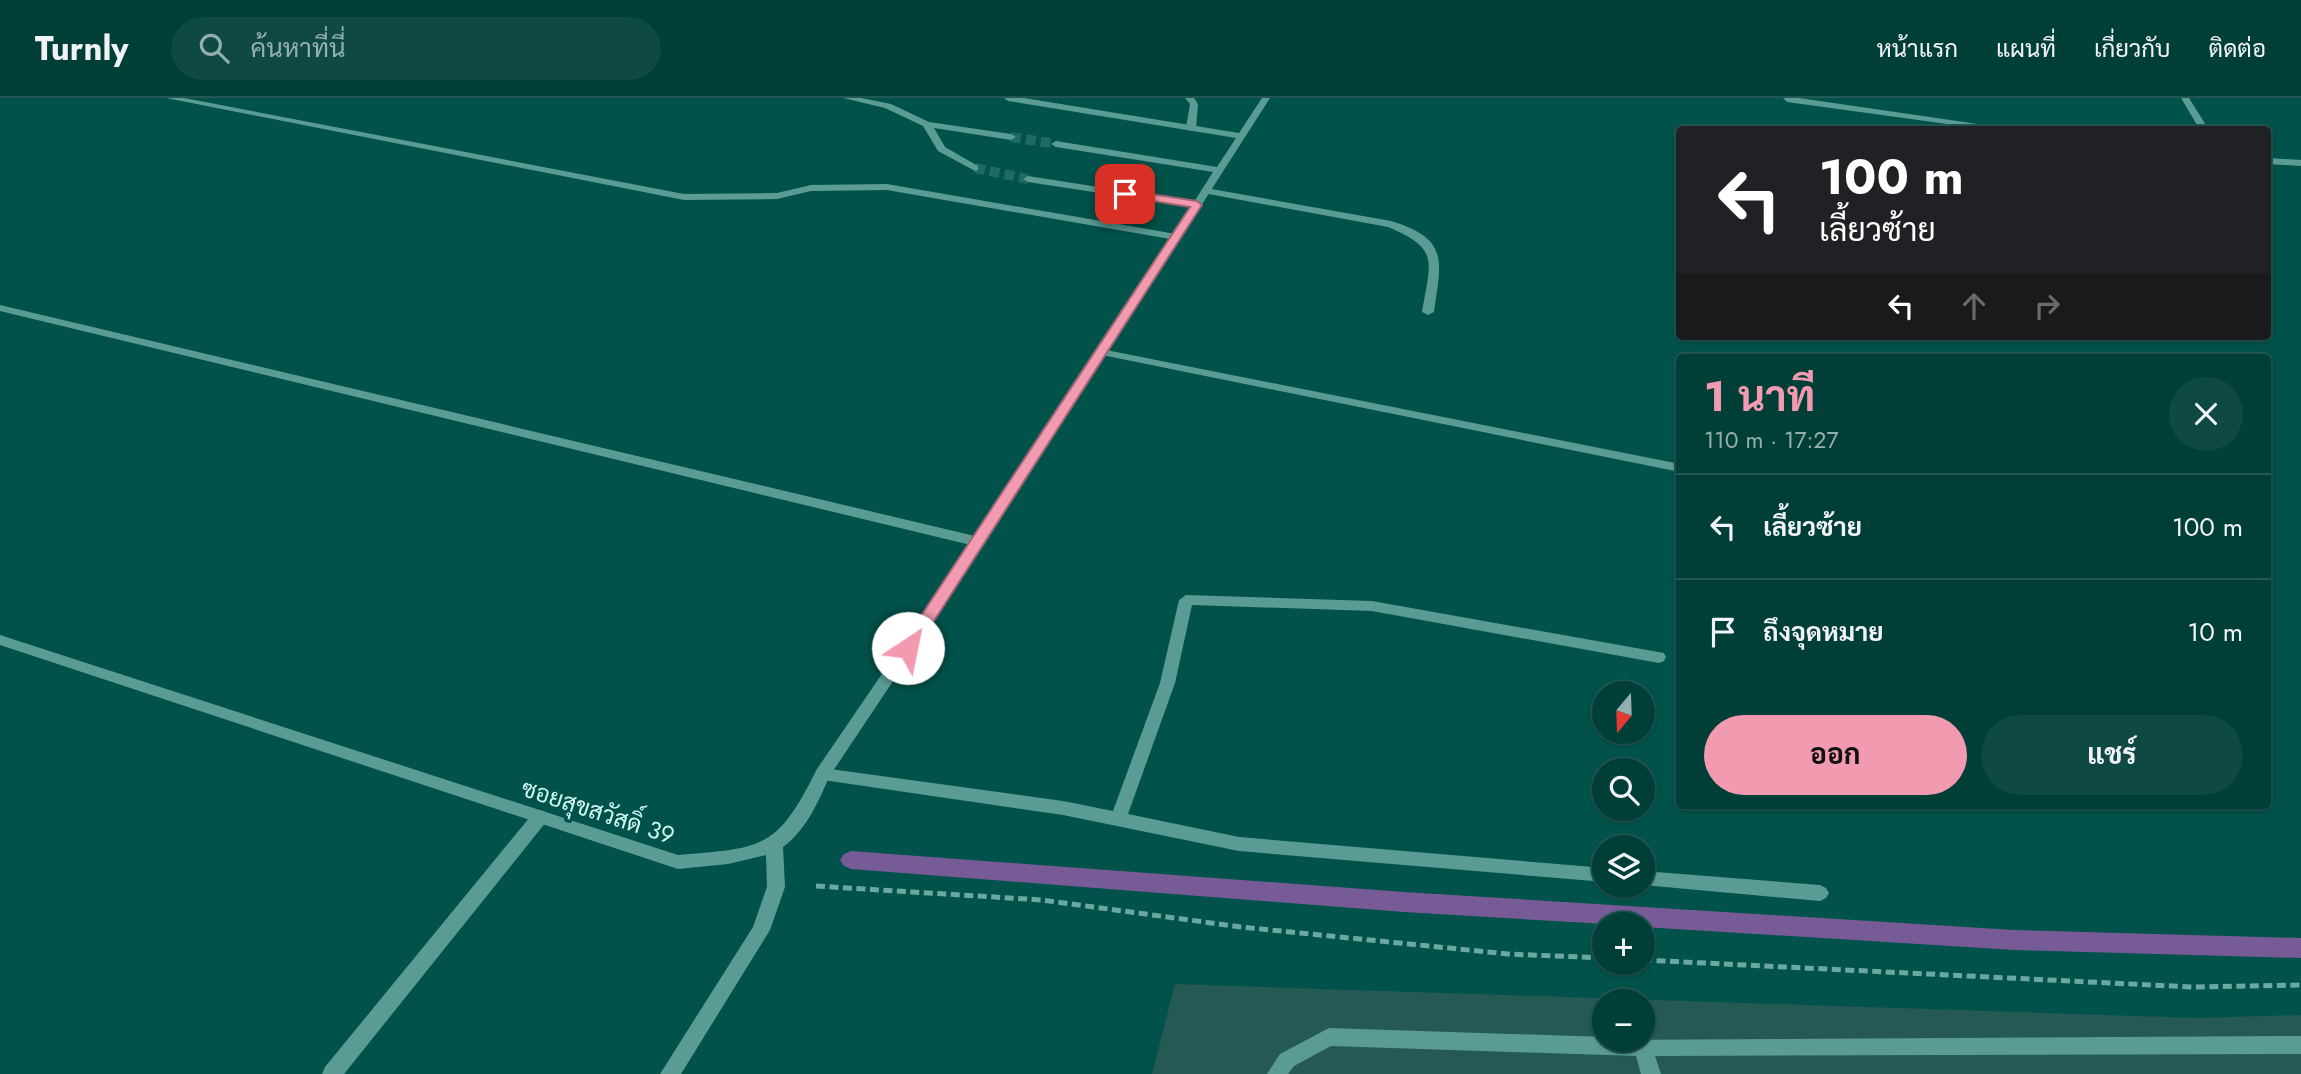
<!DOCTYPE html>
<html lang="th">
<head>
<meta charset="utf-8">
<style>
  body { margin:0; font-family:Jost,Sarabun,sans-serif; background:#0e4943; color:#f1f3f6; height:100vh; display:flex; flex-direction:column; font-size:26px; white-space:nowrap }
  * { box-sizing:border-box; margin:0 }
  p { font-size:23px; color:#95aeae }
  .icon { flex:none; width:38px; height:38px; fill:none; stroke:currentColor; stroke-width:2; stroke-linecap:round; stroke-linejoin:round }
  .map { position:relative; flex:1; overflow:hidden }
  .drawer { position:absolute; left:1676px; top:256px; width:595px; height:455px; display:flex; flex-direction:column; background:#003e38; border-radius:7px; box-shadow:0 2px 5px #0004,0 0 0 2px #225753 }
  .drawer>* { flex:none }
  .top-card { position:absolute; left:1676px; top:28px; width:595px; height:214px; border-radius:7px; box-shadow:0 2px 5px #0004,0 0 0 2px #225753; background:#202124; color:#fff; overflow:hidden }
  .needle { width:46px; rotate:199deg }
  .fabs { position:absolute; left:1592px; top:583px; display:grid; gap:14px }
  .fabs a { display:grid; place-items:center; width:63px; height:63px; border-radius:50%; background:#003e38; box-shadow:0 2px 5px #0004,0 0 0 2px #225753; font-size:35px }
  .pin { position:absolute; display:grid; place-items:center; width:60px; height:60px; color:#fff; margin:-30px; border-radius:14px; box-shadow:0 4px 10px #0006 }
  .me { position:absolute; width:77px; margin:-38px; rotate:34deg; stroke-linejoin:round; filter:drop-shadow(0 0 5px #0008) }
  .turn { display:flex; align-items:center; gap:24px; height:147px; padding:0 28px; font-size:32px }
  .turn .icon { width:91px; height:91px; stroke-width:2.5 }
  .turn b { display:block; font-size:49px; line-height:60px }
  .lanes { display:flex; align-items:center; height:66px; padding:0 28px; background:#0003; justify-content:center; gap:35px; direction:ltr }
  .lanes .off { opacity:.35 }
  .round { display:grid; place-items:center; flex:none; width:74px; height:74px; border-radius:37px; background:#0e4943 }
  .summary { display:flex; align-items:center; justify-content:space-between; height:119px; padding:0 28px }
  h1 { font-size:42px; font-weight:700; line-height:52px; color:#f29aaf }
  .button { display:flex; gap:14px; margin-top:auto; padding:14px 28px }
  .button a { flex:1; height:80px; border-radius:42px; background:#f29aaf; color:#111; font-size:28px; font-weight:700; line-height:80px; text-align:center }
  .button a+a { background:#0e4943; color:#f1f3f6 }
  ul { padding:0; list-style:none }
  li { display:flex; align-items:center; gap:21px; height:105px; padding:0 28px; border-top:2px solid #225753 }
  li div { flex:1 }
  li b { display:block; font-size:26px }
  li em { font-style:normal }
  header { display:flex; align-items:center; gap:42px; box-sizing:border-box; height:98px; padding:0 35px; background:#003e38; border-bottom:2px solid #225753 }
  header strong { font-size:33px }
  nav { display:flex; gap:38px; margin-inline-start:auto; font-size:24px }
  .search { width:490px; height:63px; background:#0e4943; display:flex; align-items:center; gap:18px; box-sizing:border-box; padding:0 24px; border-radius:38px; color:#95aeae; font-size:26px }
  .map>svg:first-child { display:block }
  .built { fill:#245a53; fill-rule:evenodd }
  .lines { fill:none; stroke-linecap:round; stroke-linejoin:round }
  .stream { fill:#765b96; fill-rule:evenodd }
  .street-tunnel { stroke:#1f6b63; stroke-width:10; stroke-dasharray:10 5; stroke-linecap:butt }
  .path { stroke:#6ba8a0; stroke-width:5; stroke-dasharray:9 4.5; stroke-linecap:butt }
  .lane { fill:#5a9c93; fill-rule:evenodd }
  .street { fill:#5a9c93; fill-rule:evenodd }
  .route { fill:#f29aaf; stroke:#9d6472; stroke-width:2 }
  .labels { text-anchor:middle; stroke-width:7; stroke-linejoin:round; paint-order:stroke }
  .street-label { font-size:24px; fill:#cdf7f0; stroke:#00524a }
</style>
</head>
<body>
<header>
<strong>Turnly</strong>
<div class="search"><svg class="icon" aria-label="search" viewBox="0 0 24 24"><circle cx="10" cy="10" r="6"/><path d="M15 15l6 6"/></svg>ค้นหาที่นี่</div>
<nav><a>หน้าแรก</a><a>แผนที่</a><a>เกี่ยวกับ</a><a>ติดต่อ</a></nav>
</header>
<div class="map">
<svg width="2301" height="976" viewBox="0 0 2301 976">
  <rect width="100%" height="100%" fill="#00524a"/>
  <path class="built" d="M1175,886l1021,34 105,-3v59h-1149zM1605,903h38v39h-38z"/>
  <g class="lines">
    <polygon class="stream" points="851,753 1404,794 2014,832 2301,840 2301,860 2014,852 1643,829 1643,826 1605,826 1404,814 851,771 844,768 840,762 844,756"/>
    <g class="street-tunnel">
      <polyline points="1011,39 1056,46"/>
      <polyline points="975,70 1028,81"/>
    </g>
    <g class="path">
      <polyline points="816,788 1042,802 1241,829 1508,856 1605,860"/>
      <polyline points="1643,862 2192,889 2301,887"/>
    </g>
    <g class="lane">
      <polygon points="166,0 184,0 684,96 777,95 811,87 887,86 1176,136 1181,139 1176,142 887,92 811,93 777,101 684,102"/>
      <polygon points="1185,0 1194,0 1198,6 1196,30 1191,33 1186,30 1190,6"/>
      <polygon points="1783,0 1799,0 2019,32 1991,32 1787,4"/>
      <polygon points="2181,0 2189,0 2209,32 2200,32"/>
      <polygon points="2268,60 2301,62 2301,68 2268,66"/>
      <path d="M1206,90l185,33c59,18 50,40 43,91l-6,3 -6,-3c8,-50 19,-63 -34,-85l-185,-34 -2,-2z"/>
      <polygon points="0,207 979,439 986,444 979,449 0,213"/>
      <polygon points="1101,251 1680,366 1680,374 1097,256 1097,252"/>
      <polygon points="1186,497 1372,503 1664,555 1666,559 1664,563 1659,565 1372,513 1192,507 1175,585 1128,716 1239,739 1605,770 1605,784 1239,753 1063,717 823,682 817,681 815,676 817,671 823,670 1063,703 1113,713 1160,585 1179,502"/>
      <polygon points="540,712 546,714 548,719 546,724 344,976 322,976 325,969 534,714"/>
      <polygon points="1643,773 1820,787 1826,790 1829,795 1826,800 1820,803 1643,787"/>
      <polygon points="1329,930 1605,939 1605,942 2301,938 2301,956 1655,958 1661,976 1641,976 1636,958 1331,948 1294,968 1288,976 1267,976 1280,956"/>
    </g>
    <g class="street">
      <polygon points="843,0 861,0 891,6 929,24 1011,36 1016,39 1011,42 934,30 945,49 978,68 978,72 975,73 938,53 923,28 885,10"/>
      <path d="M1004,0h20l215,35 23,-35h8l-286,447 -155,232c-11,26 -23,53 -46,70l2,40 -15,43 -89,144h-21l93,-147 14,-40 -1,-32 -38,9 -50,5 -678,-224v-10l678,220c86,-7 99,-6 139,-86l157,-230 217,-332 -163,-25 -5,-3 5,-3 166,26 19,-30 -157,-25 -5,-3 5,-3 161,26 19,-29 -228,-37z"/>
    </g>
  </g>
  <polygon class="route" points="1125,92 1197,103 1202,107 914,554 903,554 900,550 903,545 1190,109 1121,98 1121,93"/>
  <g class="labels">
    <g class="street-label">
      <text transform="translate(598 714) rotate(18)" y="8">ซอยสุขสวัสดิ์ 39</text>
    </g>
  </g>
</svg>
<div class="fabs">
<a><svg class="needle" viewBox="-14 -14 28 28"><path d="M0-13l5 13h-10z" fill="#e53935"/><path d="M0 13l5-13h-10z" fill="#95aeae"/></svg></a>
<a><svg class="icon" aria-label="search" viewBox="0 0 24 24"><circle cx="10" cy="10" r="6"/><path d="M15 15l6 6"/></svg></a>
<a><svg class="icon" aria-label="layers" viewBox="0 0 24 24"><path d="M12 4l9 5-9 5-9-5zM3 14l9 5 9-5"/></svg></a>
<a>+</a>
<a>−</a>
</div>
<div class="pin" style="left:1125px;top:96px;background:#d93025"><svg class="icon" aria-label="arrive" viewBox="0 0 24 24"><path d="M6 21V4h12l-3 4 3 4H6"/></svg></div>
<svg class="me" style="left:908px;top:550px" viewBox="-20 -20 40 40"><circle r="19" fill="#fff"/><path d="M0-13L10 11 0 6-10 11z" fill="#f29aaf"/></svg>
<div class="top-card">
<div class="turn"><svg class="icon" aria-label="left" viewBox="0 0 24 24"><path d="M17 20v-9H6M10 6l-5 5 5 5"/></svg><div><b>100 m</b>เลี้ยวซ้าย</div></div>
<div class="lanes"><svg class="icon" aria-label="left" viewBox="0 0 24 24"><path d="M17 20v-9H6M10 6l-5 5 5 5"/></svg><svg class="icon off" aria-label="ahead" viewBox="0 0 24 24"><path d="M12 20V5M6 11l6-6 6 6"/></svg><svg class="icon off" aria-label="right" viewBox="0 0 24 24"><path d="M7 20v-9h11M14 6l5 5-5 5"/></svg></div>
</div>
<section class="drawer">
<div class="summary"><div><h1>1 นาที</h1><p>110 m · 17:27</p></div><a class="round"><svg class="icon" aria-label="close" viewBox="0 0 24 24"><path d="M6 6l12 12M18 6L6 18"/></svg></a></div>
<ul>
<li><svg class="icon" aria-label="left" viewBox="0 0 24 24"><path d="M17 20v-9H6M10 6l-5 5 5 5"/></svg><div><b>เลี้ยวซ้าย</b></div><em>100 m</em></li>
<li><svg class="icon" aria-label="arrive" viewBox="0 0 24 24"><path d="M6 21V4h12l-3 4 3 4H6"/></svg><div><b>ถึงจุดหมาย</b></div><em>10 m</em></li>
</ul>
<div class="button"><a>ออก</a><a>แชร์</a></div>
</section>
</div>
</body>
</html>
